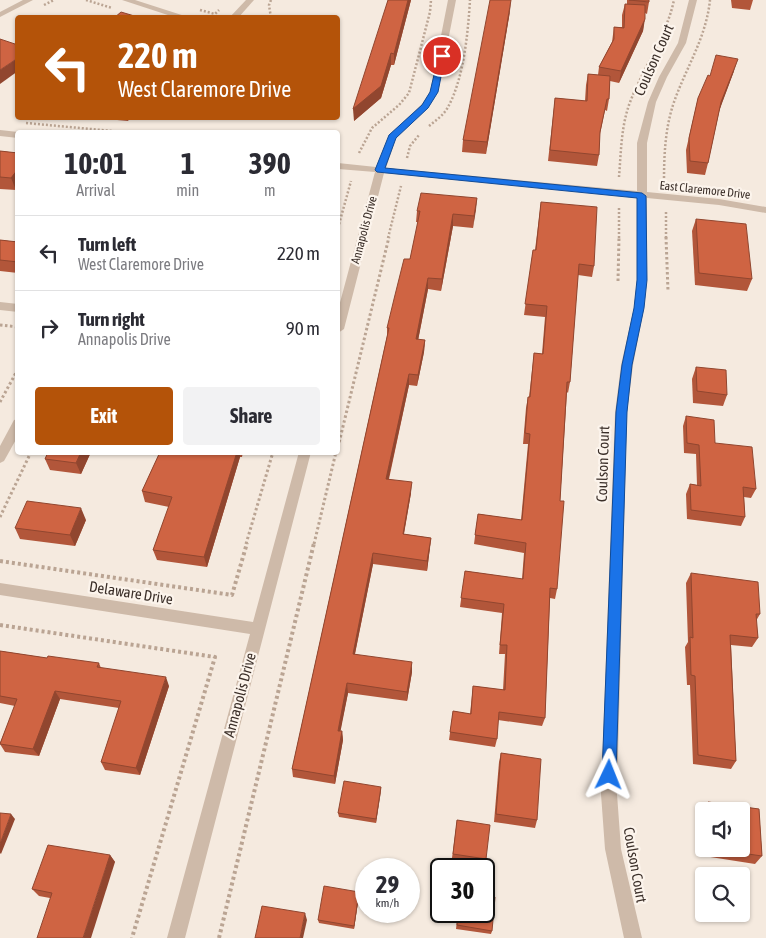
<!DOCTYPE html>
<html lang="en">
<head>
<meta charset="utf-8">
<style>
  body { margin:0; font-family:"Asap Condensed",sans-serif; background:#f2f2f3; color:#2b2b33; height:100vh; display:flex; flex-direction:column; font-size:19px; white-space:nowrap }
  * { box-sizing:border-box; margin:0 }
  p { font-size:16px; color:#7c7c81 }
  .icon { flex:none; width:28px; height:28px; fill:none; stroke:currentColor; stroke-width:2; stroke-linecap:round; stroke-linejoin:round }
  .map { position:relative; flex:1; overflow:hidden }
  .drawer { position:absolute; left:15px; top:130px; width:325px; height:325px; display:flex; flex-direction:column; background:#fff; border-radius:5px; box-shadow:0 1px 4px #0004 }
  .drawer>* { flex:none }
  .hud { position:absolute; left:15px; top:15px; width:325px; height:105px; border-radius:5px; box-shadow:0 1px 4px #0004; background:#b45309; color:#fff; overflow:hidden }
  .tools { position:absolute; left:695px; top:802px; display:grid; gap:10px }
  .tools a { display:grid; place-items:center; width:55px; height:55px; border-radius:5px; background:#fff; box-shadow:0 1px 4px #0004; font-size:25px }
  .speed { position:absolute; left:355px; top:858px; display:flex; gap:10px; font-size:25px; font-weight:700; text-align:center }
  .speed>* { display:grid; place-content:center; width:65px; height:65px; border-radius:50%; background:#fff; box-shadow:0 1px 4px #0004; line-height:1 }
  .speed small { font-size:12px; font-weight:400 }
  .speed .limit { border:2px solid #111; border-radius:8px; background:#fff; color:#111 }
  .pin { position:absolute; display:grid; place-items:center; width:42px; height:42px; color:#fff; margin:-21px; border:2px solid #fff; border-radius:50%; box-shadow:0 1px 5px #0007 }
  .me { position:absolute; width:55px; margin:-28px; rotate:2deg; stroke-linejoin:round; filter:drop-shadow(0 0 4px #0008) }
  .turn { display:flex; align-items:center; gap:18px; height:105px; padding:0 20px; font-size:22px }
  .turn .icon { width:65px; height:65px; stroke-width:2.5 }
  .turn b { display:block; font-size:35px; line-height:42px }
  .eta { display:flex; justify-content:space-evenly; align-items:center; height:85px; text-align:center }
  .eta b { font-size:30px; font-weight:700; line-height:35px }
  .button { display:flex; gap:10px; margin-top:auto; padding:10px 20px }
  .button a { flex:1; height:58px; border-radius:5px; background:#b45309; color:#fff; font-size:20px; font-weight:700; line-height:58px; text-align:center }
  .button a+a { background:#f2f2f3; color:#2b2b33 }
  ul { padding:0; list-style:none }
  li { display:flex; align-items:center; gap:15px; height:75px; padding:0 20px; border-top:1px solid #e1e1e2 }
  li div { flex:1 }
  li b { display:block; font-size:19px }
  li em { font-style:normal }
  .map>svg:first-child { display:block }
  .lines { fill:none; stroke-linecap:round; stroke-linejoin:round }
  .path-far2 { stroke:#baa493; stroke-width:2.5; stroke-dasharray:2 2; stroke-linecap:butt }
  .path-far1 { stroke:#baa493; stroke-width:3; stroke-dasharray:2.5 2.5; stroke-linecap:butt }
  .path { stroke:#baa493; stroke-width:4; stroke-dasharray:3 3; stroke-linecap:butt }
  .street { fill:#cebaa9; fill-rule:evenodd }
  .wall { fill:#b2563a; fill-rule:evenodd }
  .shaded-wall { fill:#91462f }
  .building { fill:#cf6443; stroke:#91462f }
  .route { fill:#1a73e8; stroke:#114b97 }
  .labels { text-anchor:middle; stroke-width:4.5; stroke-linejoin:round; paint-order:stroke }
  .far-street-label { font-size:12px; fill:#3b2f29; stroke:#fcf4ec }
  .street-label { font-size:15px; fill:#3b2f29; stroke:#fcf4ec }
</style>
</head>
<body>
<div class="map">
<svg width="766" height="938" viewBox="0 0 766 938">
  <rect width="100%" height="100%" fill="#f5eadf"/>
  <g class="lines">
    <g class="path-far2">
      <polyline points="86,0 112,8"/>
      <polyline points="271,0 269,5 271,18"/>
      <polyline points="44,5 54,0"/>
      <polyline points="200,10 215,14 219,10"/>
      <polyline points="26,123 123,132"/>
      <path d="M429,126c7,-6 15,-11 19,-19 16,-29 20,-75 22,-107"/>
      <polyline points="359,153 372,128 399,105 409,93 430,12 431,0"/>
      <polyline points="407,158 410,146 419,135"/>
      <path d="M619,177c2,-24 2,-49 10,-72 13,-36 37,-67 45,-105"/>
      <path d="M664,182c0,-26 1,-52 9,-77 12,-36 33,-66 37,-105"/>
      <polyline points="666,212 666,238"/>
      <polyline points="338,228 351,181"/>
      <polyline points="388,238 401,186"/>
      <polyline points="619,238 619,207"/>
    </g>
    <g class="path-far1">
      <polyline points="666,237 668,291"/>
      <polyline points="618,281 619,237"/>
      <polyline points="0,325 18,327"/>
      <polyline points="0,402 18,369"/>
      <polyline points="338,447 389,237"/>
      <polyline points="0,517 31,452"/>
      <polyline points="246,544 273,452"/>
      <polyline points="314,544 336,452"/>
    </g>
    <g class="path">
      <polyline points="0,561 232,595 247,543"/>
      <polyline points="0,625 215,657 132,938"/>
      <polyline points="219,938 314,543"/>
    </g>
    <g class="street">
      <polygon points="23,0 33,0 0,17 0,12"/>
      <polygon points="122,0 135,0 191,18 177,18"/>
      <polygon points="246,0 254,0 238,18 229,18"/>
      <polygon points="448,0 456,0 438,92 428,108 396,138 386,168 637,191 637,143 648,102 659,77 678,43 689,0 697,0 686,43 667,77 656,102 647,143 647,192 719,199 766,207 766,213 719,205 647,198 647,280 644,308 633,365 627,413 617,794 621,849 642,938 624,938 605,849 601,794 615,413 621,365 634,308 637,280 637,197 384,173 344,329 338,333 338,310 375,172 338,169 338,163 376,167 389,135 422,104 430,92"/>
      <polygon points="0,130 18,132 19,132 18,132 18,138 0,136"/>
      <polygon points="0,302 18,304 18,312 0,310"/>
      <polygon points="18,419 18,436 4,461 0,463 0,446 14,420"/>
      <polygon points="299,452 311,452 185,938 167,938 250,634 0,595 0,583 253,622"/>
    </g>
  </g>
  <g class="wall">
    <polygon points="388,0 411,0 394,65 391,65 381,98 354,121"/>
    <polygon points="627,0 649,0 649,2 647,14 645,13 643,31 619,83 610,81 609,99 607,111 605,110 600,134 599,155 597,166 548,161 555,98 585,101 586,85 588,74 598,75 599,67 612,42 614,27 622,27 622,15 625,4 627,4"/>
    <polygon points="731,0 753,0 750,10 732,8"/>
    <polygon points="510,11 486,154 462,152 463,140"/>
    <polygon points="734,71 720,108 708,163 705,175 687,173 686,150 698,98 710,76"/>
    <polygon points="95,118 130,118 128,121"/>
    <polygon points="0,151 18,153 16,190 0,189"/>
    <polygon points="477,198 473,228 453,226 441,291 428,289 418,340 425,340 424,352 417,386 409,385 389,479 411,493 404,534 431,538 427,571 373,564 355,654 412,672 407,701 348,693 340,731 342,731 343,740 335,784 293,777 292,769 387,336 387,328 410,259 418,222 416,222 417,211"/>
    <polygon points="541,202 594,266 592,277 578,275 570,382 568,393 567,392 560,501 557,589 555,599 550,598 545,718 542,726 498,720 497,739 495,747 449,740 453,711 470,714 473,686 503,690 505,654 499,654 502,613 460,607 465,571 522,579 524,553 474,544 478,514 521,520 528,444 523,444 526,408 528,397 529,397 534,353 542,354 545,317 524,315 533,250 535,250"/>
    <polygon points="696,219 752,279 747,291 695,285 692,231"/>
    <polygon points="0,240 18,242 18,273 0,271"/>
    <polygon points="696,367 727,395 723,406 693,403 692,379"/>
    <polygon points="686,416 715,443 756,489 751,498 744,497 745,517 741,526 687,519 686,494 690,484 697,485 696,454 684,453 683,426"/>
    <polygon points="48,452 91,452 81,474 50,470 45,459"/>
    <polygon points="160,452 243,452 242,457 240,457 207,567 157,560 153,550 169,507 145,502 142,491"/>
    <polygon points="86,520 75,546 20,539 15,528"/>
    <polygon points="691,573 760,614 756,621 758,638 752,647 731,645 736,761 731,769 693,764 690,685 687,685 685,647 688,642 686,583"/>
    <polygon points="0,651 47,658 99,663 101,668 169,686 140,775 105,770 101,762 119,708 60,699 39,756 5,752 0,744 0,743 15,706 0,703"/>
    <polygon points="501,753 537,820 535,828 494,822 499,762"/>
    <polygon points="381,787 376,823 339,817 338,813"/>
    <path d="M708,802l51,7 3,47 -7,8 -51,-8 -2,-46zM704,811h37v38h-37z"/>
    <polygon points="457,820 486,859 485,863 452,858"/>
    <polygon points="110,855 115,862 50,898 39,896 32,889"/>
    <polygon points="359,895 354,929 319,923 318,920"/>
    <polygon points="458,911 492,931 491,934 456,929"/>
  </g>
  <g class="shaded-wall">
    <polygon points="408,0 411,0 394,65 394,54"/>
    <polygon points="511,0 510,11 486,154 487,142"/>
    <polygon points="645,19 643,31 619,83 621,71"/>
    <polygon points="391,53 391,65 381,98 354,121 353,109"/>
    <polygon points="18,58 18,71 0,84 0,70"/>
    <polygon points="738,59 734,71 718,114 721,102"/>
    <polygon points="18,169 18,187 16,190 11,178"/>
    <polygon points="477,198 476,210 473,228 474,216"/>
    <polygon points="453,214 453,226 441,291 442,279"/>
    <polygon points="428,278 428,289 416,351 416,339"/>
    <polygon points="425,340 424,352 417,386 418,375"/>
    <polygon points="409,374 409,385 386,490 386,479"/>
    <polygon points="81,452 91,452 81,474 76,463"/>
    <polygon points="237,452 240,452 240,457 207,567 204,557"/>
    <polygon points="412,482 411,493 402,544 403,534"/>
    <polygon points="81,508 86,520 75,546 70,535"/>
    <polygon points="431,538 430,548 427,571 427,561"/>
    <polygon points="373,553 373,564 353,663 353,654"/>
    <polygon points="412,662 412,672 407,701 407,692"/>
    <polygon points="166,677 169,686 140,775 136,768"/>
    <polygon points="347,683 348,693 339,739 338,731"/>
    <polygon points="55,691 60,699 39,756 33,749"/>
    <polygon points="342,731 343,740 335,784 334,776"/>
    <polygon points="381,787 381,791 376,823 376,819"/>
    <polygon points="11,814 15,819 1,854 0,853 0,844"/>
    <polygon points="110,855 115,862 91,938 83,938"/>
    <polygon points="359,892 359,895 354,929 354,926"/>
    <polygon points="305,913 307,920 303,938 300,938"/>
  </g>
  <g class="building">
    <polygon points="388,0 408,0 394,54 391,53 381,86 353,109"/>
    <polygon points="490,0 511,0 487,142 463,140"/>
    <polygon points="629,0 649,0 649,2"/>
    <polygon points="625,4 645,5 645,19 621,71 599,67 614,39 614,27 624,28"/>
    <polygon points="121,12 141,18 114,18"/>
    <polygon points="0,39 18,45 18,58 0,70"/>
    <polygon points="716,55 738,59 721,102 708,163 690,161 689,138 698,98 708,75 710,76"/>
    <polygon points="588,74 610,76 609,99 607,99 600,132 599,155 550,150 555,98 587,101"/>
    <polygon points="0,151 18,153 18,169 11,178 0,177"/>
    <polygon points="421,193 477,198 474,216 453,214 442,279 428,278 416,339 425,340 418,375 409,374 386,479 412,482 403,534 431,538 427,561 373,553 353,654 412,662 407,692 347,683 338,731 342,731 334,776 292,769 389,328 387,328 394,299 404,259 410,259 420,211 417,211"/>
    <polygon points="541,202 597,207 594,266 579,264 570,382 567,382 560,501 564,501 557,589 550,588 545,718 499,712 497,739 450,732 453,711 471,714 473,686 505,690 507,645 500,645 504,604 461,598 465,571 523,579 526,543 475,535 478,514 522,520 530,434 525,433 528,397 530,397 534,353 543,354 547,306 525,304 533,250 536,250"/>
    <polygon points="696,219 746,224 752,279 699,273"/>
    <polygon points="0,240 18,242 18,262 0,260"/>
    <polygon points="696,367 726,370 727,395 697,391"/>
    <polygon points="686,416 714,420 715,443 752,447 756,489 743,487 745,517 691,510 690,484 701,486 699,445 687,443"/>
    <polygon points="48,452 81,452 76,463 45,459"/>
    <polygon points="160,452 237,452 204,557 153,550 172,497 142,491"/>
    <polygon points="27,501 81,508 70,535 15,528"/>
    <polygon points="691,573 758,582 760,614 756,614 758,638 730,635 736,761 698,755 695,676 691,675 690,637 693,638"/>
    <polygon points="0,651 47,658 48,656 99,663 97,667 166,677 136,768 101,762 121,701 55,691 33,749 0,744 17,699 0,696"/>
    <polygon points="501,753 541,759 537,820 496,814"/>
    <polygon points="344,781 381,787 376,819 338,813"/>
    <polygon points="708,802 759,809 762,856 714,849 741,849 741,811 708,811"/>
    <polygon points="0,813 11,814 0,844"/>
    <polygon points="457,820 490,825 486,859 453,854"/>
    <polygon points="48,845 110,855 83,938 37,938 52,893 32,889"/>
    <polygon points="324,886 359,892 354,926 318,920"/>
    <polygon points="484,895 495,897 492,931 457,925 458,911 484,911"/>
    <polygon points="262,906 305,913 300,938 255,938"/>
  </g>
  <polygon class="route" points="439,54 445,56 438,92 428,108 396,138 385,168 642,193 646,196 647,280 644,308 632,365 627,412 616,775 614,779 609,781 604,779 602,775 616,412 622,365 634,308 637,280 637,198 377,172 375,170 389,135 422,105 430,92"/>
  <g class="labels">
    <g class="far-street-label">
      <text transform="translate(705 190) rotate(6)" y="4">East Claremore Drive</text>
      <text transform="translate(364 230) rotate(-75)" y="4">Annapolis Drive</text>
    </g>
    <g class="street-label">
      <text transform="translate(654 60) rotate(-66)" y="5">Coulson Court</text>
      <text transform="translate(603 464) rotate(-88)" y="5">Coulson Court</text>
      <text transform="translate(131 593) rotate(9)" y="5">Delaware Drive</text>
      <text transform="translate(240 695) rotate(-75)" y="5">Annapolis Drive</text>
      <text transform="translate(635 865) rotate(80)" y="5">Coulson Court</text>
    </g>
  </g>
</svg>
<div class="tools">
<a><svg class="icon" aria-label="sound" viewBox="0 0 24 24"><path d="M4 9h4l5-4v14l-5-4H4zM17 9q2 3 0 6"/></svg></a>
<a><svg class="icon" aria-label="search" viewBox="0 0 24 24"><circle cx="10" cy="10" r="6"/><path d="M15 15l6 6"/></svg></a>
</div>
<div class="speed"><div>29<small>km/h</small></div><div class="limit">30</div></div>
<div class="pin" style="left:442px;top:56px;background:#d93025"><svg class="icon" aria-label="arrive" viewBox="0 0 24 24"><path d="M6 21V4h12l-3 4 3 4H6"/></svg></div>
<svg class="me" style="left:609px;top:775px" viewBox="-20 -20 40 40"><path d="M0-17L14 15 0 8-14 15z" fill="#1a73e8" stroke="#fff" stroke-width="4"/></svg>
<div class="hud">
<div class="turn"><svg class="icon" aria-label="left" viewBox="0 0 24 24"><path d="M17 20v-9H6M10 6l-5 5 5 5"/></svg><div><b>220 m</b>West Claremore Drive</div></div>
</div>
<section class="drawer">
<div class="eta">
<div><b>10:01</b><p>Arrival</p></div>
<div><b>1</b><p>min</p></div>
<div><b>390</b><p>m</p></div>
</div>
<ul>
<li><svg class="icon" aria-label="left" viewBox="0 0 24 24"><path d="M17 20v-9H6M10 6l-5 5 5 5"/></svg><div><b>Turn left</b><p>West Claremore Drive</p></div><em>220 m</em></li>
<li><svg class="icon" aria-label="right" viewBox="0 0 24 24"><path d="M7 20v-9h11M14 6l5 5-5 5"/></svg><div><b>Turn right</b><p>Annapolis Drive</p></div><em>90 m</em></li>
</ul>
<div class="button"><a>Exit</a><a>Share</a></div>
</section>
</div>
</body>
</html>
